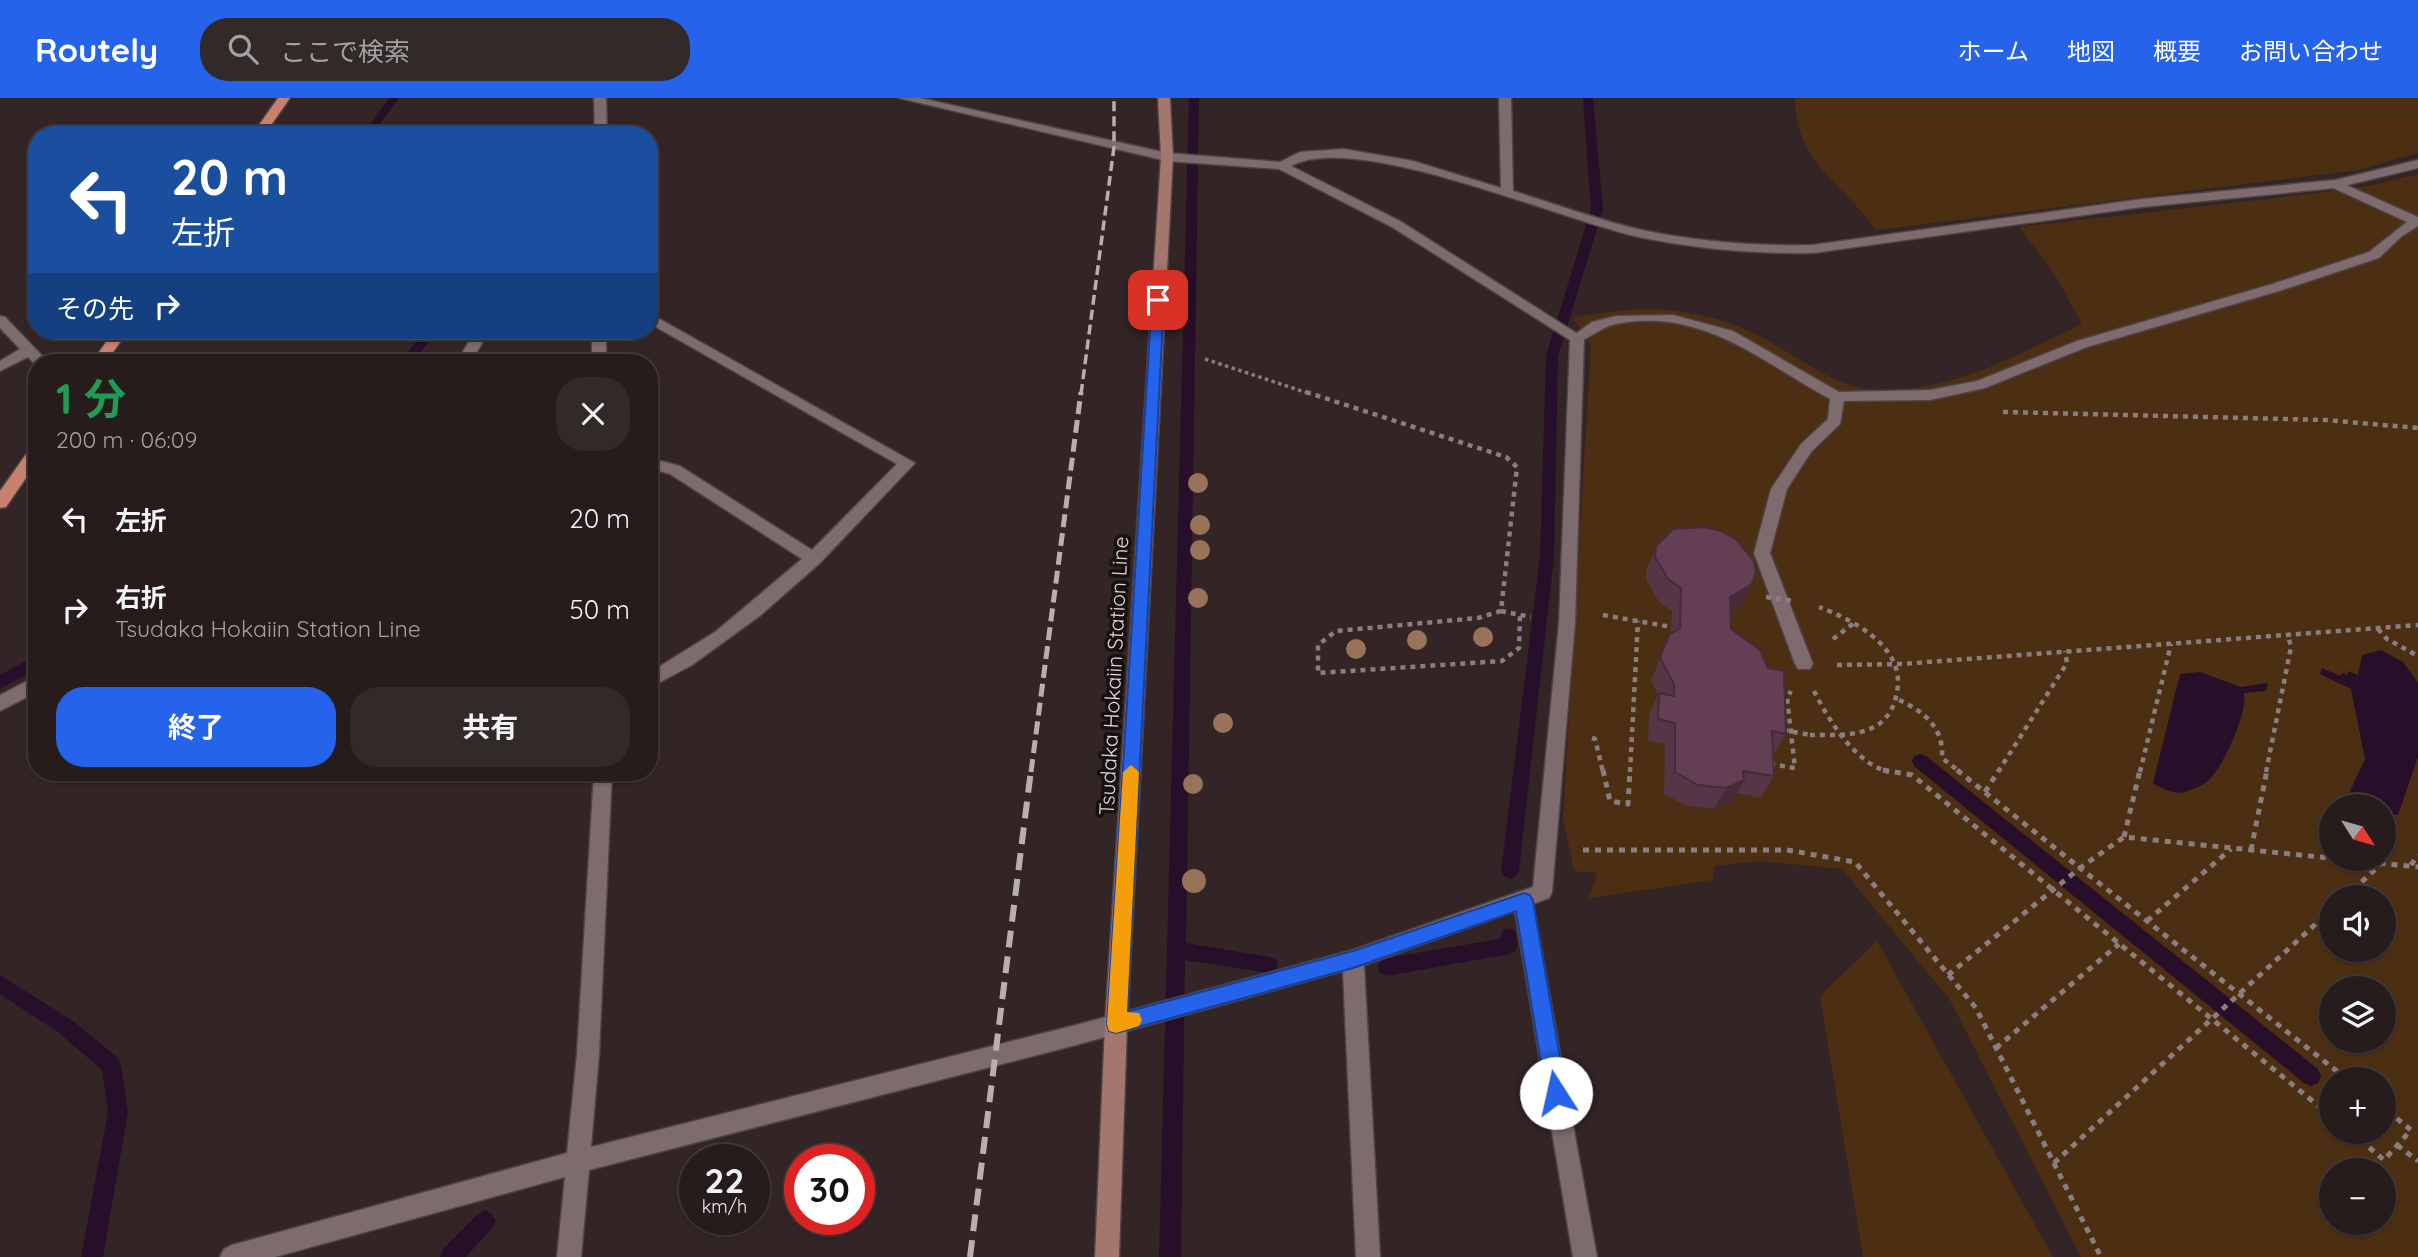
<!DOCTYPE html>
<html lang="ja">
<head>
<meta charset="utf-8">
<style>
  body { margin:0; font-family:Quicksand,"Noto Sans JP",sans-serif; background:#322929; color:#f1f3f6; height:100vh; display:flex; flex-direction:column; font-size:26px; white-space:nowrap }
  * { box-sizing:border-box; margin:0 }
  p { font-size:23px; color:#a4a1a3 }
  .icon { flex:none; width:38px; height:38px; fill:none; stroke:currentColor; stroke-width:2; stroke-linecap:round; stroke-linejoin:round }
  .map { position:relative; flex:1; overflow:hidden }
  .side { position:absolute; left:28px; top:256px; width:630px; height:427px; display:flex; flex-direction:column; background:#261c1c; border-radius:28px; box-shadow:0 2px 5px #0004,0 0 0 2px #423a3b }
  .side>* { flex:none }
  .hud { position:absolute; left:28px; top:28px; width:630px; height:214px; border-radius:28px; box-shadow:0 2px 5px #0004,0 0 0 2px #423a3b; background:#1a4fa0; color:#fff; overflow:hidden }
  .needle { width:46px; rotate:127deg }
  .fabs { position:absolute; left:2319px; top:696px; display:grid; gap:14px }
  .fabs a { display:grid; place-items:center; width:77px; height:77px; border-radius:50%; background:#261c1c; box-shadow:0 2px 5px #0004,0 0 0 2px #423a3b; font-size:35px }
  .speed { position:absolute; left:679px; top:1046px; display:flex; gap:14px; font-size:35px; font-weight:700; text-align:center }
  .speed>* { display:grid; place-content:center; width:91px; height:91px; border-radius:50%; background:#261c1c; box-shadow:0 2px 5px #0004,0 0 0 2px #423a3b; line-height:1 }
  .speed small { font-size:18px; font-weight:400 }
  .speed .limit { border:10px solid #d22; background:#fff; color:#111 }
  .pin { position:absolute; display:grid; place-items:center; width:60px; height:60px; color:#fff; margin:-30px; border-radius:14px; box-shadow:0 4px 10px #0006 }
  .me { position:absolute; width:77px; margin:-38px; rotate:350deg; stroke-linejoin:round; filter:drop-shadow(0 0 5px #0008) }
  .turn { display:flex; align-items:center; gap:24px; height:147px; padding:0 28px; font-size:32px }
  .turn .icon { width:91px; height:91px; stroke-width:2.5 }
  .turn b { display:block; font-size:49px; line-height:60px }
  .then { display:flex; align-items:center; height:66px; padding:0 28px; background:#0003; gap:14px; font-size:26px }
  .round { display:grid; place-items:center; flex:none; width:74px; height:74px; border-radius:28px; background:#322929 }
  .overview { display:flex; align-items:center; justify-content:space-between; height:119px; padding:0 28px }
  h1 { font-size:42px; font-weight:700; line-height:52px; color:#1e9e55 }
  .cta { display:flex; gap:14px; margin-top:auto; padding:14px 28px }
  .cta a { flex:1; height:80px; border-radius:28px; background:#2563eb; color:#fff; font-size:28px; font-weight:700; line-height:80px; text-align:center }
  .cta a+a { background:#322929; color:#f1f3f6 }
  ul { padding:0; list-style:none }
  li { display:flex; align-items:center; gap:21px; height:91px; padding:0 28px }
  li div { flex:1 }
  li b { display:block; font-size:26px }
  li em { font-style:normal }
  header { display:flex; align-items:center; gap:42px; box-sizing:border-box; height:98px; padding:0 35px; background:#2563eb; color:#fff }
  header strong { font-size:33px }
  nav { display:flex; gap:38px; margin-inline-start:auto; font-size:24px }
  .search { width:490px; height:63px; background:#322929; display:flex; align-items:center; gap:18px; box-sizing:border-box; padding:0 24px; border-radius:28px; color:#a4a1a3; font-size:26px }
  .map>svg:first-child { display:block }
  .green { fill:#4c2e13; fill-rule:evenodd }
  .water { fill:#270e29 }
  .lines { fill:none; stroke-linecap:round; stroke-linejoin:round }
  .stream { fill:#270e29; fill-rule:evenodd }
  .lane-casing { stroke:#4e4243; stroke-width:3 }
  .street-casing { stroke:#4e4243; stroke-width:3 }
  .secondary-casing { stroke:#4e4243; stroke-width:3 }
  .primary-casing { stroke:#4e4243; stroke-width:3 }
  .path-far2 { stroke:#8a7e7f; stroke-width:3.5; stroke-dasharray:3.5 3.5; stroke-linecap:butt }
  .path-far1 { stroke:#8a7e7f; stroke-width:4.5; stroke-dasharray:5 5; stroke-linecap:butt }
  .path { stroke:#8a7e7f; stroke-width:5; stroke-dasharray:6 6; stroke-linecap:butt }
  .lane { fill:#7d6b6d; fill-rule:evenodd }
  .street { fill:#7d6b6d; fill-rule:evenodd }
  .secondary { fill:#a3766e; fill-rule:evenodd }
  .primary { fill:#c9816f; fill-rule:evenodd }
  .rail-far2 { stroke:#baafb0; stroke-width:3.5; stroke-dasharray:10 5; stroke-linecap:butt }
  .rail-far1 { stroke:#baafb0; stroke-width:5; stroke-dasharray:13 6; stroke-linecap:butt }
  .rail { stroke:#baafb0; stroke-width:6; stroke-dasharray:17 9; stroke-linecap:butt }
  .path-bridge { stroke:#8a7e7f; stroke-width:4.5; stroke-dasharray:5 5; stroke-linecap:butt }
  .tree { fill:#98735a }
  .wall { fill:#563547 }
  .shaded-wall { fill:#462b39 }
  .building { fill:#643e52; stroke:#462b39; stroke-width:2 }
  .route { fill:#2563eb; stroke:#184099; stroke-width:2 }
  .slow { fill:#f59e0b }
  .labels { text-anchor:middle; stroke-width:7; stroke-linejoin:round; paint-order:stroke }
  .street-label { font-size:21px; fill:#e1d7d8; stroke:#171011 }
</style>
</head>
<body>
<header>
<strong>Routely</strong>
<div class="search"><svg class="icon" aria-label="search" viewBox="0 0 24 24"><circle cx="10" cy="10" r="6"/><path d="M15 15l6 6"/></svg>ここで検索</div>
<nav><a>ホーム</a><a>地図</a><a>概要</a><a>お問い合わせ</a></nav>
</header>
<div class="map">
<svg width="2418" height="1159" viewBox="0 0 2418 1159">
  <rect width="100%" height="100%" fill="#332526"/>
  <g class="green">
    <path d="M1795,0h623v55l-59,17 -483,60c-34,-49 -81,-67 -81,-132z"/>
    <path d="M2418,76v1083h-337l-131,-257 -108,-131 -83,-8 -45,5 -1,14 -124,18 8,-25 -23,-2 -11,-52 28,-474 -18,-27c66,-14 128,-13 190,20 40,21 73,52 120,52 72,1 136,-36 199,-66l-28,-51 -35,-46 290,-33 59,-8zM2331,709h53v52h-53zM2331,800h53v52h-53zM2331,891h53v52h-53zM2331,982h53v52h-53zM2331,1073h53v52h-53z"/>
    <polygon points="1877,843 2053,1159 1863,1159 1820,898"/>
  </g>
  <g class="water">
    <polygon points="2381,552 2403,564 2418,585 2418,659 2398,717 2384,716 2384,709 2357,707 2350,693 2365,661 2351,591 2320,576 2322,570 2340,578 2342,575 2347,577 2348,573 2358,577 2362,557"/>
    <path d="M2200,574l41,15 27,-4 -2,8 -22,2c4,20 -21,74 -36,88 -5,4 -15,8 -20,10 -13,5 -25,-2 -35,-8l27,-109z"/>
  </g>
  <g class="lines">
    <g class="stream">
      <polygon points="389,0 399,0 372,37 362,37"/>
      <polygon points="1189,0 1199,0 1186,845 1269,859 1276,861 1278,867 1276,873 1269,875 1185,862 1181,1159 1159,1159"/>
      <polygon points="1583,0 1593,0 1603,111 1558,258 1554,459 1519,773 1516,778 1510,781 1504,778 1501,773 1540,459 1546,258 1591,111"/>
      <polygon points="421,233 433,233 430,242 413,264 400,264 418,241"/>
      <polygon points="37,557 37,571 0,591 0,577"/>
      <polygon points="1920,656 1926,658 2318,971 2321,978 2318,985 2311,988 2304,985 1914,668 1912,663 1914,658"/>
      <polygon points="1509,830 1515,832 1518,848 1515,854 1509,856 1387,878 1380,875 1378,869 1380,863 1387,860 1500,841 1503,832"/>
      <polygon points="0,877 73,923 118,960 121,967 128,1014 103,1159 81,1159 108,1014 102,972 59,935 0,896"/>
      <polygon points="485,1112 492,1116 496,1123 492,1130 466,1159 440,1159 443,1151 478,1116"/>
    </g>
    <defs>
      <path id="lane" d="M2335,82l83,37v9l-16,10 -23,22 -100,33 -192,56 -102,41 -55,12 -86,1 -4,23 -29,28 -24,37 -17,64 43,111 -3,5h-12l-3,-5 -41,-111 17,-64 30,-45 27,-25 2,-20c-70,-38 -128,-92 -214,-75 -15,3 -25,14 -39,18l-7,-4 22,-16 24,-6 57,-1 60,16 106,61 91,-2 47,-9 100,-40 192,-56 100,-33 38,-30 -76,-35 -2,-3z"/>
      <g id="street">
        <polygon points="594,0 606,0 607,37 595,37"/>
        <path d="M899,0h21l247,55 113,9 20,-10 44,-3 69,12 88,27 -2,-90h12l2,93c43,13 86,29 129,39 57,12 113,16 171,15l329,-46 193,-19 83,-20v8l-83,20 -193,19 -329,46c-59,1 -116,-4 -174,-16 -77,-16 -283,-107 -348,-71l109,55 184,117 -9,285 -23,269 -3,6 -16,6 64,353h-24l-58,-346 -151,54 16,292h-24l-13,-286 -267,74 -487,125 -8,87h-24l8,-80 -290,80h-55l4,-8 8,-4 335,-92 10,-99 17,-282h18l-13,282 -8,93 485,-122 277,-75 180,-63 26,-264 11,-283 -178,-113 -113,-58 -112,-8z"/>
        <polygon points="649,215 915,365 820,465 761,517 692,567 649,590 649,575 715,534 802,461 670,376 649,370 649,360 680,368 812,452 897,366 649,225"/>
        <polygon points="0,218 5,219 48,264 37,264 36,267 28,259 0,273 0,263 20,251 0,230"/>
        <polygon points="475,233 489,233 471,264 457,264"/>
        <rect x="592" y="233" width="14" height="31"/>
        <polygon points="37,578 37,594 0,613 0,597"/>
      </g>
      <polygon id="secondary" points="1158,0 1170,0 1173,59 1127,926 1119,1159 1095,1159 1105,926 1161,59"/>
      <g id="primary">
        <polygon points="278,0 290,0 264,37 252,37"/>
        <polygon points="114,233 128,233 106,264 92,264"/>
        <polygon points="37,347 37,364 6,409 0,410 0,393 32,348"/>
      </g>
    </defs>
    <use href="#lane" class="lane-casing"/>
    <use href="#street" class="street-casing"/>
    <use href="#secondary" class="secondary-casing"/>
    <use href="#primary" class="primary-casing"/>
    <polyline class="path-far2" points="1205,261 1311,296"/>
    <g class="path-far1">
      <polyline points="1306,294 1506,359 1517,369 1501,513 1531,519"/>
      <polyline points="2003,314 2325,322 2418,330"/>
      <polyline points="1501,513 1478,520 1336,533 1318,547 1318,575 1502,563 1519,550 1520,517"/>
      <polyline points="1603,517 1677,530"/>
      <polyline points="2378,531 2387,541 2418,558"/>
      <polyline points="1833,541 1854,525"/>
      <polyline points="1837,567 1902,566 2418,527"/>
      <path d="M1814,593c15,30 41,72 75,81"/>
      <path d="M1899,602c26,12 45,28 43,58l18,14"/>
      <path d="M1810,637c22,0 50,2 69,-11 11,-8 16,-20 18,-32 9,-45 -44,-72 -78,-85"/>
      <polyline points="1592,640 1595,641 1603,674"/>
      <polyline points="1770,666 1795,670 1787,600 1791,593"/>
      <polyline points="1630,674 1638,523"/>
      <polyline points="1998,674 2067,565 2065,553"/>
      <polyline points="2140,674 2171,546"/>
      <polyline points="2266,674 2291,549 2288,537"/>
    </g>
    <g class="path">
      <polyline points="1603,672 1610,703 1628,706 1630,672"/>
      <polyline points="1883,672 1912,677 2331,1018"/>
      <polyline points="1957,672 2080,770 2124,739 2418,769"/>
      <polyline points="1985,694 1999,672"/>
      <polyline points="2124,739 2140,672"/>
      <polyline points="1583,752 1787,752 1855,764 1976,910 2101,1159"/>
      <polyline points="2251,752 2267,672"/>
      <polyline points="2411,767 2418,757"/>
      <polyline points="2344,800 2380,767"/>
      <polyline points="2147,823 2231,751"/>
      <polyline points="1948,877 2080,770 2348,982"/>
      <polyline points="1996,950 2119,846"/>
      <polyline points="2351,1034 2384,1062 2411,1032 2384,1010"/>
      <polyline points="2397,1047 2418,1063"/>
      <polyline points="2054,1065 2331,812"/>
    </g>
    <use href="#lane" class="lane"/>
    <use href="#street" class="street"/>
    <use href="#secondary" class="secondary"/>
    <use href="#primary" class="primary"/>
    <polyline class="rail-far2" points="1081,296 1114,49 1114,0"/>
    <polyline class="rail-far1" points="1031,674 1081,294"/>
    <polyline class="rail" points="970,1159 1031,672"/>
    <g class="path-bridge">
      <polyline points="1766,499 1794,503"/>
      <polyline points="1783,632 1810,637"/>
    </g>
  </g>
  <g class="tree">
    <circle cx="1198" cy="385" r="10"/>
    <circle cx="1200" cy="427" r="10"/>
    <circle cx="1200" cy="452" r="10"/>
    <circle cx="1198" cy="500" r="10"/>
    <circle cx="1483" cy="539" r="10"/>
    <circle cx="1417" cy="542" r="10"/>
    <circle cx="1356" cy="551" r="10"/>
    <circle cx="1223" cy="625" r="10"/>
    <circle cx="1193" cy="686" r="10"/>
    <circle cx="1194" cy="783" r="12"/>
  </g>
  <polygon class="wall" points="1656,448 1741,508 1730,515 1731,531 1786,636 1773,658 1774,678 1761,700 1737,695 1733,704 1714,711 1687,708 1664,696 1665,646 1648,643 1649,617 1658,596 1651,583 1669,537 1671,536 1672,513 1659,504 1646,482 1647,471"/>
  <g class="shaded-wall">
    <polygon points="1752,486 1741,508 1719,521 1730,499"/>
    <polygon points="1744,682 1733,704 1714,711 1726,690"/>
  </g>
  <polygon class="building" points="1704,429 1721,433 1736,441 1754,463 1756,474 1752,486 1730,499 1731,531 1760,552 1768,570 1784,573 1786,636 1772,633 1774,678 1743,673 1744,682 1726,690 1698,687 1675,674 1675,625 1658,621 1659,595 1674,598 1674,586 1660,560 1669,537 1680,530 1681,490 1668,481 1655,459 1656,448 1673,431"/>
  <polygon class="route" points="1158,198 1164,202 1127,914 1353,853 1524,795 1530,797 1533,803 1566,995 1564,1002 1556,1004 1549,1002 1546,995 1516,813 1353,870 1116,935 1109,933 1107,926 1152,202"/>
  <polygon class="slow" points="1131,667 1139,674 1127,914 1139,915 1142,922 1139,928 1116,935 1109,933 1107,926 1123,674"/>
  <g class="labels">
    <g class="street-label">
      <text transform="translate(1114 578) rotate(-87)" y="7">Tsudaka Hokaiin Station Line</text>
    </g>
  </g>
</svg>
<div class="fabs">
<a><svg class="needle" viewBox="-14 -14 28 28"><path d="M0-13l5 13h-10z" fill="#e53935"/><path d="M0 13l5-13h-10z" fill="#a4a1a3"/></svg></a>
<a><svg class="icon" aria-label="sound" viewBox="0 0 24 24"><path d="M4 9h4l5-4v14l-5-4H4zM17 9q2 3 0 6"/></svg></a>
<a><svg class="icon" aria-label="layers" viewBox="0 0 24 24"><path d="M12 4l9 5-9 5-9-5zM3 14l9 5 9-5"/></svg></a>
<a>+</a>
<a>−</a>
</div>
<div class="speed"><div>22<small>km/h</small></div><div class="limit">30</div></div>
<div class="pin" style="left:1158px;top:202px;background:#d93025"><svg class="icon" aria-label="arrive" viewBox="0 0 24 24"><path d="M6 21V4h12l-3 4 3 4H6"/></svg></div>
<svg class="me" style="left:1556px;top:995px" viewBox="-20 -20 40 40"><circle r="19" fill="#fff"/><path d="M0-13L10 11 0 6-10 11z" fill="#2563eb"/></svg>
<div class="hud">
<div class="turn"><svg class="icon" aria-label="left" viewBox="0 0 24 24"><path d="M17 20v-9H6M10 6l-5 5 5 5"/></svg><div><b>20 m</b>左折</div></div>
<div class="then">その先<svg class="icon" aria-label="right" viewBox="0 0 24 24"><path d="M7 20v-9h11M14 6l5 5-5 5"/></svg></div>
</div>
<section class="side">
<div class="overview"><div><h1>1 分</h1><p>200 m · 06:09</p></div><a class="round"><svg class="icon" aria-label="close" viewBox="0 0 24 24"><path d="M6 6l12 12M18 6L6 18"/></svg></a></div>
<ul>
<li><svg class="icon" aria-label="left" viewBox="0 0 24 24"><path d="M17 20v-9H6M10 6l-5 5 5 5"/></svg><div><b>左折</b></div><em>20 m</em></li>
<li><svg class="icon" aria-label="right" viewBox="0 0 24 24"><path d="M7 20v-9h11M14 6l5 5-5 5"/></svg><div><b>右折</b><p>Tsudaka Hokaiin Station Line</p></div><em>50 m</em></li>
</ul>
<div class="cta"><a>終了</a><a>共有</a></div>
</section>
</div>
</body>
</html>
